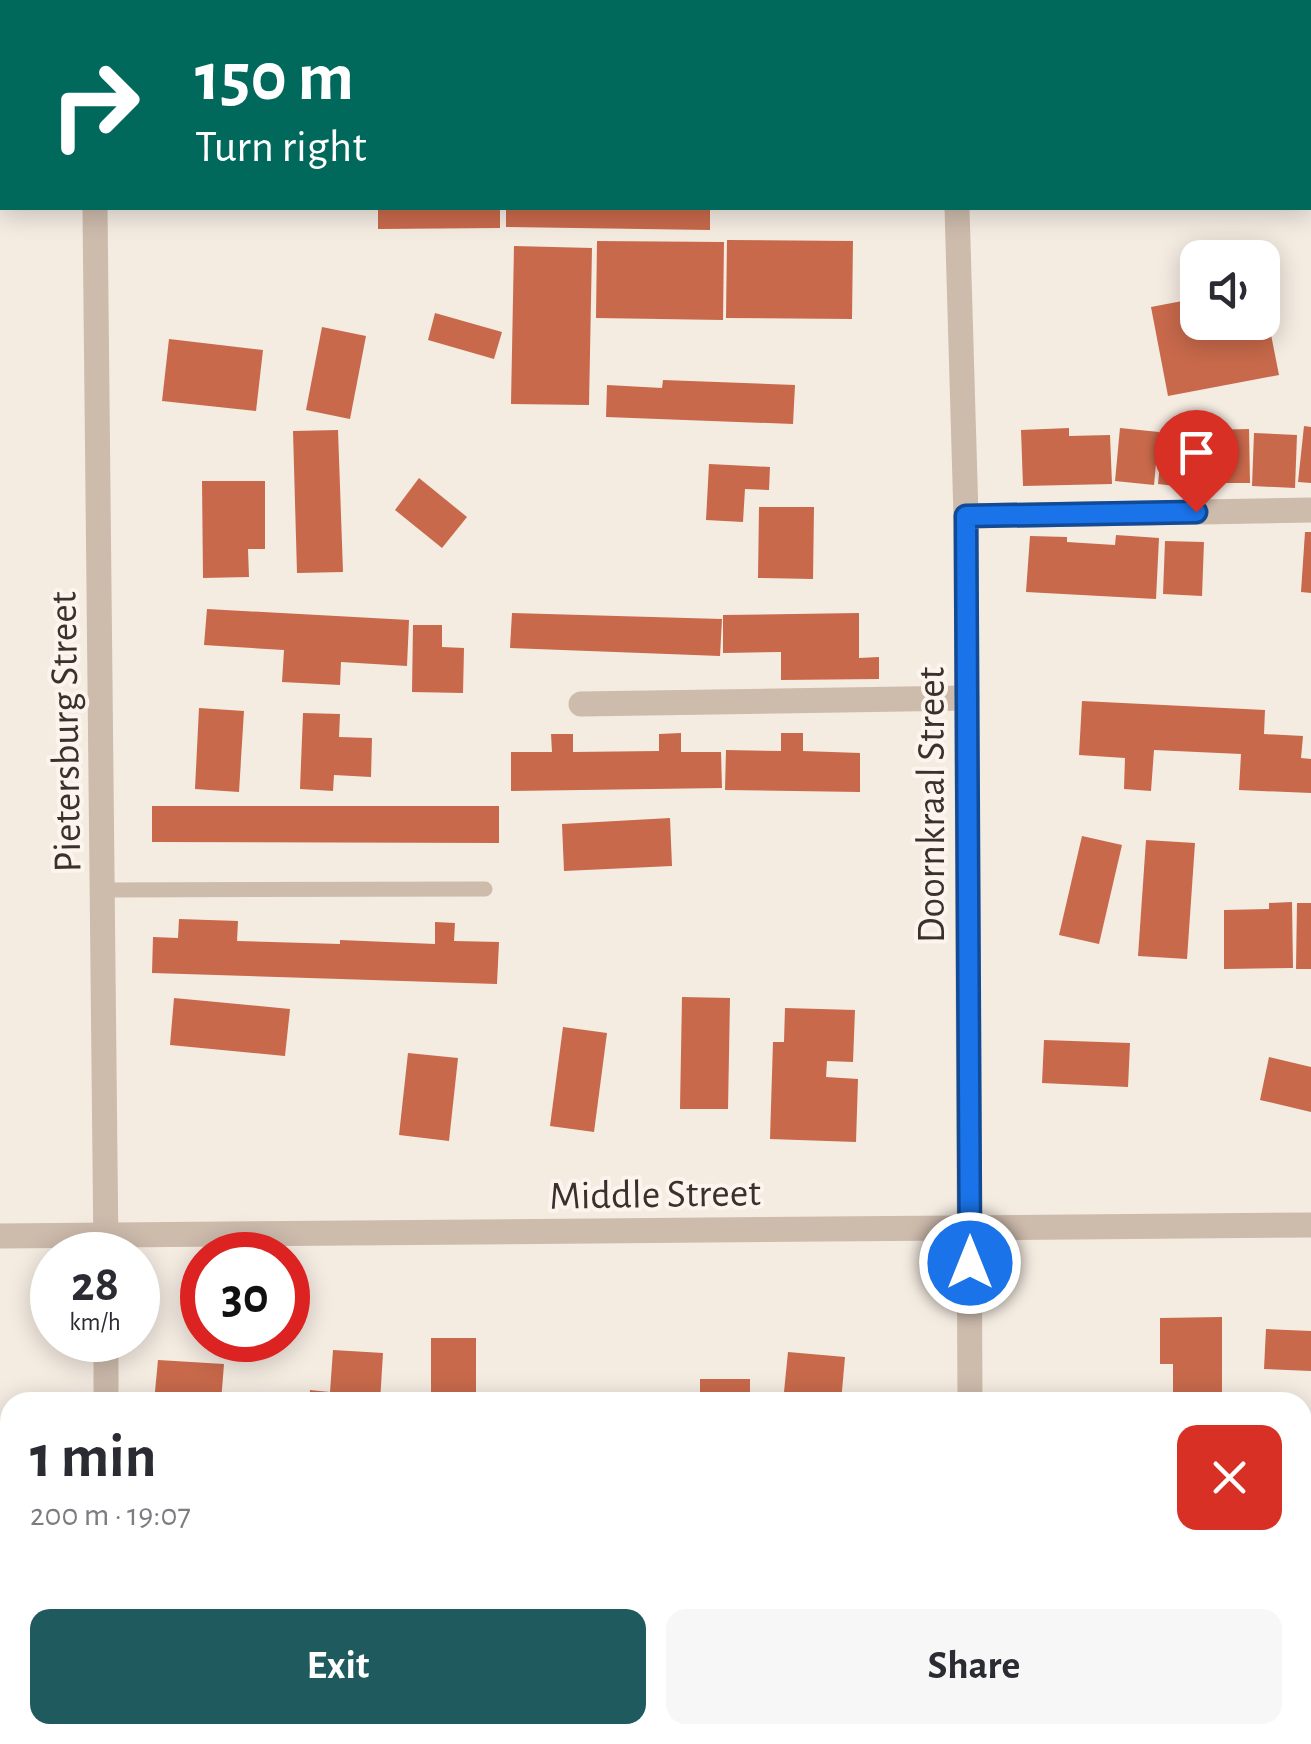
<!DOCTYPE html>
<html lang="en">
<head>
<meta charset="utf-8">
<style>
  body { margin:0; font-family:"Alegreya Sans",sans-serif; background:#f7f7f7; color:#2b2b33; height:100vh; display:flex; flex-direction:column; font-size:38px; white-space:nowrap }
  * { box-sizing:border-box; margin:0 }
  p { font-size:32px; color:#7c7c81 }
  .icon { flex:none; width:55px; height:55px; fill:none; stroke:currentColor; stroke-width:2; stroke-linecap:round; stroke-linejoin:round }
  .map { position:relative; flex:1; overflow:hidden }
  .details { position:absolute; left:0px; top:1392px; width:1312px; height:352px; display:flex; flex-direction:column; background:#fff; border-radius:30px 30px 0 0; box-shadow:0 5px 25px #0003 }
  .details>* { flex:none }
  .banner { position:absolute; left:0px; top:0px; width:1312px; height:210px; box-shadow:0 5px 25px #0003; background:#00695c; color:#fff; overflow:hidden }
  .controls { position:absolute; left:1180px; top:240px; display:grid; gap:20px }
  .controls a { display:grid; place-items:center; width:100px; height:100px; border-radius:20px; background:#fff; box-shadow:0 5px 25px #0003; font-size:50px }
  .speed { position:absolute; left:30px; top:1232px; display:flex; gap:20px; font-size:50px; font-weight:700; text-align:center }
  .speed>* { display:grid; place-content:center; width:130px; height:130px; border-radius:50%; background:#fff; box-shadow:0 5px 25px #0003; line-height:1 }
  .speed small { font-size:25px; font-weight:400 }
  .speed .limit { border:15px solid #d22; background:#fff; color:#111 }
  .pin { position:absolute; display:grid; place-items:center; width:85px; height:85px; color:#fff; margin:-102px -42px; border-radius:50% 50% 50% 0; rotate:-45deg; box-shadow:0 0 10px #0007 }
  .pin .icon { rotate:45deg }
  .me { position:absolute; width:110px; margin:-55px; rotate:0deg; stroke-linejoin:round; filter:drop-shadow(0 0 8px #0008) }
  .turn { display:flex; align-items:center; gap:35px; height:210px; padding:0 30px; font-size:45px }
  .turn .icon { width:130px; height:130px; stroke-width:2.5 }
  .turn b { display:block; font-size:70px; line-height:85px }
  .round { display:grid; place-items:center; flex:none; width:105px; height:105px; border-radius:20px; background:#f7f7f7 }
  .headline { display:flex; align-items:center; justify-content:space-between; height:170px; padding:0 30px }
  h1 { font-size:60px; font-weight:700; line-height:75px }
  .action { display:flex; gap:20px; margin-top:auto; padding:20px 30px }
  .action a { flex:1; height:115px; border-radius:20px; background:#1f5a5e; color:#fff; font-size:40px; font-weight:700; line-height:115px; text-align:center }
  .action a+a { background:#f7f7f7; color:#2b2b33 }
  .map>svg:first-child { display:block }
  .building { fill:#c8694b }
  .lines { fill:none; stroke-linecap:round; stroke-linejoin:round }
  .service { stroke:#cdbbac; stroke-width:15 }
  .minor { stroke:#cdbbac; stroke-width:25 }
  .route-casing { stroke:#114b97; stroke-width:25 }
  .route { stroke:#1a73e8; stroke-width:18 }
  .labels { text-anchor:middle; stroke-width:8; stroke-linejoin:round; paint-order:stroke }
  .street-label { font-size:40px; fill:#3b302b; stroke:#fbf5ee }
</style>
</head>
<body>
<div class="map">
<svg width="1311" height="1744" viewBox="0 0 1311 1744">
  <rect width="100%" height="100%" fill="#f4ebe1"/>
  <g class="building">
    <polygon points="378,208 500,208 500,228 378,229"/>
    <polygon points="506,208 710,208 710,230 506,227"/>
    <polygon points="727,240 853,241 852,319 726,318"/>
    <polygon points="597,241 724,242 723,320 596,318"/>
    <polygon points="514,246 592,248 589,405 511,404"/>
    <polygon points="1198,298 1198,322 1262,322 1262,299 1264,299 1279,375 1168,396 1151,307"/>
    <polygon points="435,313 502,332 494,359 428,340"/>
    <polygon points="322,327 366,336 350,419 306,410"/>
    <polygon points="169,339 263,350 256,411 162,401"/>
    <polygon points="663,380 795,385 793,424 606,417 607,385 662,388"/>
    <polygon points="1304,426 1311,427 1311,483 1298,482"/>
    <polygon points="1069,428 1069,436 1110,435 1112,484 1023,486 1021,430"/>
    <polygon points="1120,428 1159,432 1154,485 1115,481"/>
    <polygon points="1249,429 1250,483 1209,483 1208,430"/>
    <polygon points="338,430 343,572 297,573 293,431"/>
    <polygon points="1163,433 1207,438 1202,489 1158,484"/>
    <polygon points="1254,433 1297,435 1295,488 1252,486"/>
    <polygon points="709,464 770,467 769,490 745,489 743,522 706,520"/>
    <polygon points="419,478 467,517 442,548 395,510"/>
    <polygon points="202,481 265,481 265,549 248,549 249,577 203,578"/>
    <polygon points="759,507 814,507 813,579 758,578"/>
    <polygon points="1305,532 1311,532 1311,593 1301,592"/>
    <polygon points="1116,535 1159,538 1156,599 1026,592 1030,536 1067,537 1067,542 1115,545"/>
    <polygon points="1165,541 1204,542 1202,596 1163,594"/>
    <polygon points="207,609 409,620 407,666 341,662 340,685 282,682 284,650 204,645"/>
    <polygon points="512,613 722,619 720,656 510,648"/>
    <polygon points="859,613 859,658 879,657 879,679 781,680 781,652 723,653 723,615"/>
    <polygon points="413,625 442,625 442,647 464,648 463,693 412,692"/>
    <polygon points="1082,701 1265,710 1264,734 1303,736 1301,758 1311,759 1311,793 1239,790 1241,754 1154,750 1151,791 1124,789 1125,758 1079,755"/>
    <polygon points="199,708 244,711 239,792 195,789"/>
    <polygon points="303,713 340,714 339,737 372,738 371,777 334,775 333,791 300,789"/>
    <polygon points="681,733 681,752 721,752 722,788 511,791 511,752 552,752 551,734 573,734 573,752 659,751 659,734"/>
    <polygon points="781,733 803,733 803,751 860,753 860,792 725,790 726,750 781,751"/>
    <polygon points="152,806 499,806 499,843 152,842"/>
    <polygon points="670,818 672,866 564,871 562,824"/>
    <polygon points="1082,836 1122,845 1099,944 1059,935"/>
    <polygon points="1146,840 1195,843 1187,959 1138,956"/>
    <polygon points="1292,902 1293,968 1224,969 1224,910 1269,909 1269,903"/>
    <polygon points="1297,903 1311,903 1311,969 1296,969"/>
    <polygon points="179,919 238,921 237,941 340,944 340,940 435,944 435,922 455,923 454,941 499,942 497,984 152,973 153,937 178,938"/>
    <polygon points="682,997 730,998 728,1109 680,1109"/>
    <polygon points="174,998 290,1009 285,1056 170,1045"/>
    <polygon points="785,1008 855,1010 853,1062 827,1061 826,1077 858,1079 856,1142 770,1139 773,1042 784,1042"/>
    <polygon points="563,1027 607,1033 594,1132 550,1126"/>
    <polygon points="1044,1040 1130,1043 1128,1087 1042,1083"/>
    <polygon points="408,1053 458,1058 449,1141 399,1135"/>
    <polygon points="1269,1057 1311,1067 1311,1112 1260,1100"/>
    <polygon points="1222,1317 1222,1392 1173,1393 1173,1364 1160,1364 1160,1318"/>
    <polygon points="1266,1329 1311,1331 1311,1371 1264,1369"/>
    <rect x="431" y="1338" width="45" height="64"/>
    <polygon points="333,1350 383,1353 380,1402 309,1402 310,1390 330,1392"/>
    <polygon points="788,1352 845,1357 841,1402 783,1402"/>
    <polygon points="158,1360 224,1364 221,1402 154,1402"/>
    <rect x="700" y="1379" width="50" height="23"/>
    <polygon points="1307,1516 1311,1517 1311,1612 1302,1611 1302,1547"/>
    <polygon points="177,1735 223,1735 221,1744 175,1744"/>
    <polygon points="250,1735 293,1735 291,1744 248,1744"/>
    <polygon points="319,1735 361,1735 358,1744 317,1744"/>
    <rect x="460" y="1735" width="45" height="9"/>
  </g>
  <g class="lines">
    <g class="service">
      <polyline points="343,0 344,2"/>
      <polyline points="551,2 551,0"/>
      <polyline points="103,890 485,889"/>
    </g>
    <g class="minor">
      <polyline points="93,0 93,2"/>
      <polyline points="951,0 951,2"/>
      <polyline points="95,208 106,1255"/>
      <polyline points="957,208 966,516 970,1402"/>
      <polyline points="966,516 1311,510"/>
      <polyline points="581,704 967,698"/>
      <polyline points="0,1236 1311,1225"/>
      <polyline points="106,1402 106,1340"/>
      <polyline points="1302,1693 1311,1693"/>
      <polyline points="970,1735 970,1744"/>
      <polyline points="104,1744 104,1735"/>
    </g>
  </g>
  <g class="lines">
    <defs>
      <polyline id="route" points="970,1263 966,516 1196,512"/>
    </defs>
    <use href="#route" class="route-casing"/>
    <use href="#route" class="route"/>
  </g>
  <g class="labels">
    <g class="street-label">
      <text transform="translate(64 732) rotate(-91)" y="14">Pietersburg Street</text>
      <text transform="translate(930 805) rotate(-90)" y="14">Doornkraal Street</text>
      <text transform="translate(655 1193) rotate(-1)" y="14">Middle Street</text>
    </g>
  </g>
</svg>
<div class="controls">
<a><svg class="icon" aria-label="sound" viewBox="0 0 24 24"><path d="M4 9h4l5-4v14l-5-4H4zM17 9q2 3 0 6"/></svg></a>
</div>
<div class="speed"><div>28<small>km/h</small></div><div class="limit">30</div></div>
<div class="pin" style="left:1196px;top:512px;background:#d93025"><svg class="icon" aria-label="arrive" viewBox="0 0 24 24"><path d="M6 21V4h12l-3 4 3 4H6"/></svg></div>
<svg class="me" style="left:970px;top:1263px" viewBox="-20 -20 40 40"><circle r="17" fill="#1a73e8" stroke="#fff" stroke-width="3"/><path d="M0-11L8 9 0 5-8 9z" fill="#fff"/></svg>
<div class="banner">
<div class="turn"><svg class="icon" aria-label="right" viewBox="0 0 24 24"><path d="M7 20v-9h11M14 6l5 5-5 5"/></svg><div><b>150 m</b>Turn right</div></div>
</div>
<section class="details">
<div class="headline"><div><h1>1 min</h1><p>200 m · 19:07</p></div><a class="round" style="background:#d93025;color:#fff"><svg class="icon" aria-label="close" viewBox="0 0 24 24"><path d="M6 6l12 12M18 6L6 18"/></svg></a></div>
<div class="action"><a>Exit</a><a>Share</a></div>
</section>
</div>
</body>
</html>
